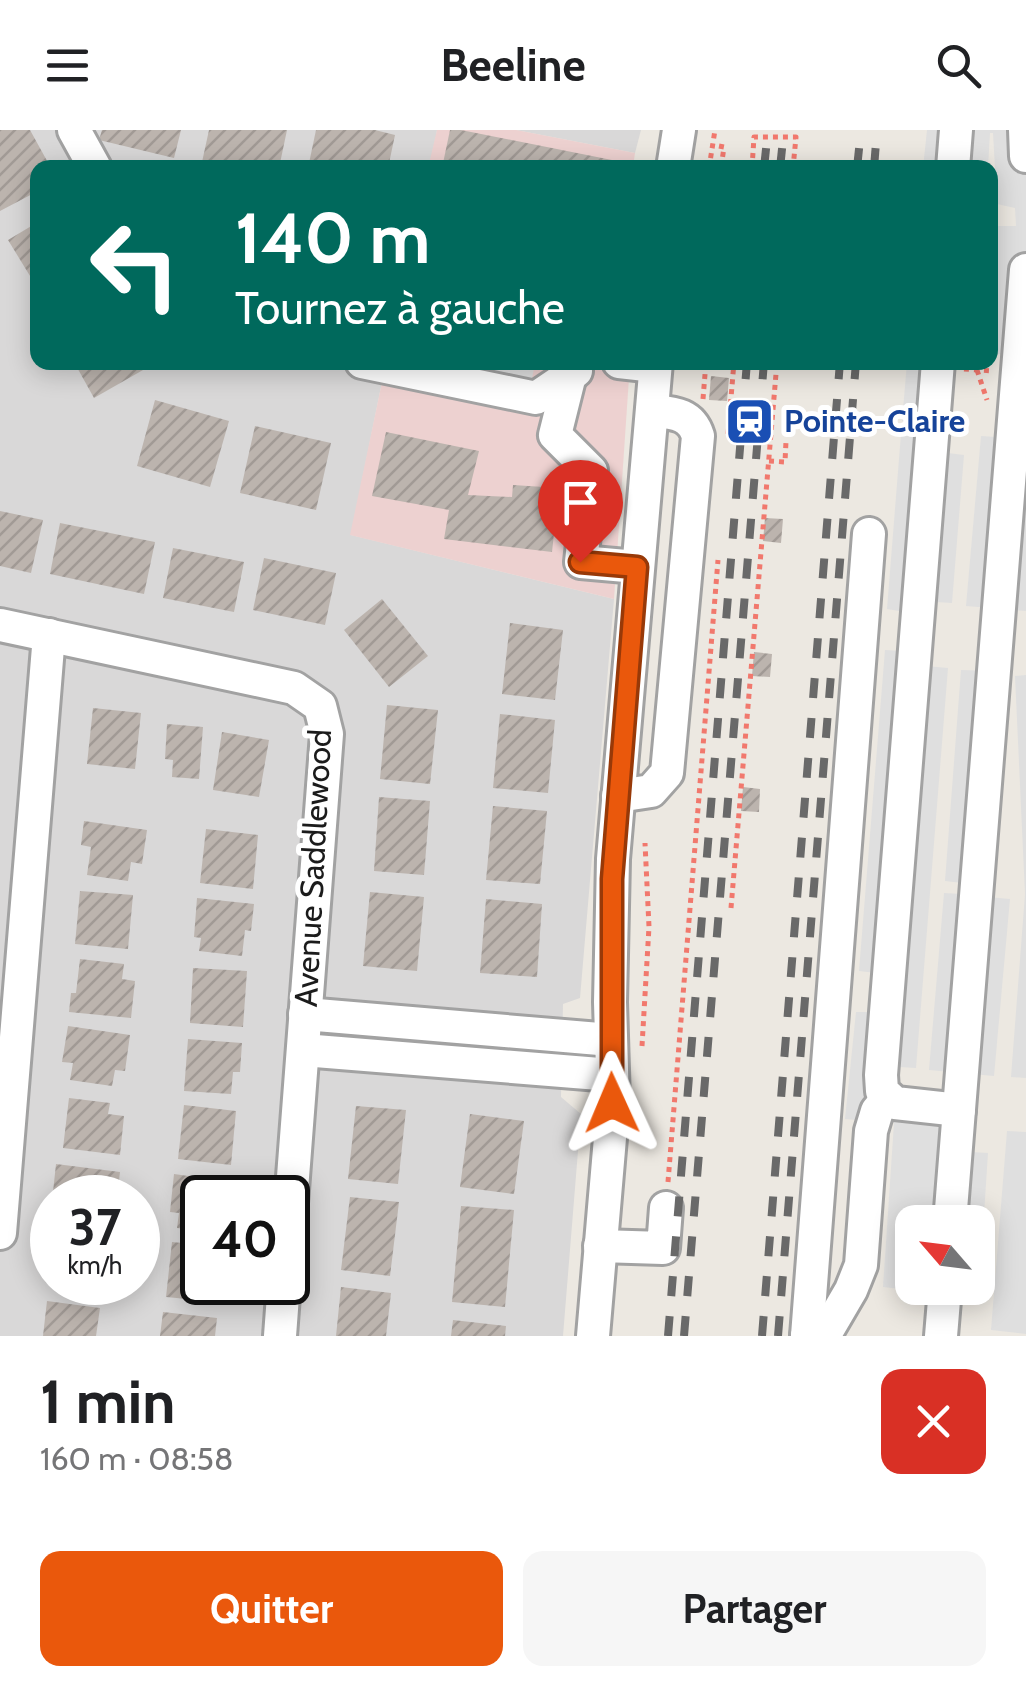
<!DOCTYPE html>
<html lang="fr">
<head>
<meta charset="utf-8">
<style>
  body { margin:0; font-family:Cabin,sans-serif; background:#f6f6f6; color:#202124; height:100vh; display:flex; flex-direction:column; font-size:38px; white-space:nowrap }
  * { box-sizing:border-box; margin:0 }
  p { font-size:32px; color:#757577 }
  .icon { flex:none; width:55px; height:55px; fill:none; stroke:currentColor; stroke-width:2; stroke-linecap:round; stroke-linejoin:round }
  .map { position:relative; height:1206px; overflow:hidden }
  .side { display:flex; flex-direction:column; background:#fff; flex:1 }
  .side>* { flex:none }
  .guide { position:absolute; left:30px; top:30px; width:968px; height:210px; border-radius:20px; box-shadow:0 5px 25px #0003; background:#00695c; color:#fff; overflow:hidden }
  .needle { width:65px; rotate:298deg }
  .tools { position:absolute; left:895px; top:1075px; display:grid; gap:20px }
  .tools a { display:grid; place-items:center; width:100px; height:100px; border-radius:20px; background:#fff; box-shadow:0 5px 25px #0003; font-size:50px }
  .speed { position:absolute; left:30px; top:1045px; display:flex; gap:20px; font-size:50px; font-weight:700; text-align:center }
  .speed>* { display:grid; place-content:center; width:130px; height:130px; border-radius:50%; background:#fff; box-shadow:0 5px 25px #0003; line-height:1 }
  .speed small { font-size:25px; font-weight:400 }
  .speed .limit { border:5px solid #111; border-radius:15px; background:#fff; color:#111 }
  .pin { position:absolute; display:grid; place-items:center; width:85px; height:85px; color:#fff; margin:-102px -42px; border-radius:50% 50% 50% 0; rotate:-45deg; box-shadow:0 0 10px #0007 }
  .pin .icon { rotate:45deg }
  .me { position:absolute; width:110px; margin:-55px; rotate:359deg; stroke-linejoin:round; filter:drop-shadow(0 0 8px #0008) }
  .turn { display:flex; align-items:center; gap:35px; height:210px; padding:0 40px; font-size:45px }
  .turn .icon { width:130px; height:130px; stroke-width:2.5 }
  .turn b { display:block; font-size:70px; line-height:85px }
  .round { display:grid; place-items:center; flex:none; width:105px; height:105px; border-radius:20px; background:#f6f6f6 }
  .head { display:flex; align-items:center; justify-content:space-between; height:170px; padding:0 40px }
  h1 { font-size:60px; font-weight:800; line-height:75px }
  .button { display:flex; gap:20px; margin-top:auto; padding:20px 40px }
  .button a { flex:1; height:115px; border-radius:20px; background:#ea580c; color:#fff; font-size:40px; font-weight:800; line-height:115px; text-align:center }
  .button a+a { background:#f6f6f6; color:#202124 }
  header { display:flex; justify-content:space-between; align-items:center; height:130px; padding:0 40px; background:#fff; font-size:45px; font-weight:800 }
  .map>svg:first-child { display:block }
  .residential { fill:#d9d8d8; fill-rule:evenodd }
  .commercial { fill:#edd1d0 }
  .parking { fill:#dfdfdf }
  .building { fill:url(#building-hatch) }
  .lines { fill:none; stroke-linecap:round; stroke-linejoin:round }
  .minor-casing { stroke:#a2a2a2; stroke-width:38 }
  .path { stroke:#f1786d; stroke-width:5; stroke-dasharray:5 5; stroke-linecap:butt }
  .minor { stroke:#fff; stroke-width:32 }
  .rail { stroke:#696969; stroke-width:8; stroke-dasharray:20 20; stroke-linecap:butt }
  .route-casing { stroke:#983908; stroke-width:25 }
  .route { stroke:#ea580c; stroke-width:18 }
  .labels { text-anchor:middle; stroke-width:10; stroke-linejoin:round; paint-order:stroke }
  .transit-label { font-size:32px; font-weight:bold; fill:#164399; stroke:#fff; text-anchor:start }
  .street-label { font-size:32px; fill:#1b1b1b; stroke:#fff }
</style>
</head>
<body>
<header><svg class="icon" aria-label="menu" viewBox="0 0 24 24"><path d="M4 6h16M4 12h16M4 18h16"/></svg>Beeline<svg class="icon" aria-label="search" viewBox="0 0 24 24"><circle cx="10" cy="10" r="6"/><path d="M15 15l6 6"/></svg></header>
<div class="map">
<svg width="1026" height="1206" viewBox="0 0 1026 1206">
  <defs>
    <pattern id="building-hatch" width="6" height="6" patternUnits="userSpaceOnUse" patternTransform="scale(2.5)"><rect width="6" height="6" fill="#bcb4ae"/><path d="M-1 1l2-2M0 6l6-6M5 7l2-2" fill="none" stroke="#a19a95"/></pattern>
  </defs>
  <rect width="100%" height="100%" fill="#ece8e1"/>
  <g class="residential">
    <path d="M0,0h437l-6,37 -393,1v194h324l23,5 -34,168 263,64 -34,399 -17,6 -2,93 20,17 -18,222h-563zM52,1068h86v84h-86zM202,1068h86v84h-86z"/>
    <polygon points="516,0 641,0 635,23"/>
  </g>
  <g class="commercial">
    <polygon points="437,0 516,0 635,23 633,37 428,38"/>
    <polygon points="386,233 630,233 614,469 350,405"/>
  </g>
  <g class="parking">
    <polygon points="927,0 1026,0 1026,227 990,223 997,96 1016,96 1015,78 997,74 993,3 990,3 988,37 923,38"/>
    <polygon points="314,233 535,233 527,275"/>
    <polygon points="907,233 938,233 932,321 964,325 952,473 920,471 915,535 948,538 916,938 882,936 882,961 959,980 956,1021 988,1023 980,1146 978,1146 978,1092 912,1092 912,1158 945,1158 944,1164 883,1157 894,993 845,989 856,882 873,882 876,843 859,841 885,520 902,521 905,482 887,479 901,304 919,305 921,292 902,291"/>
    <polygon points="981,306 1026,309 1026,481 966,476"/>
    <polygon points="961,540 994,541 977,766 1010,769 994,946 929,940 944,763 962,764 962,753 945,751"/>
    <polygon points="1026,545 1026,948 1011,947 1025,764 1015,546"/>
    <polygon points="1007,1001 1026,1002 1026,1204 991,1200"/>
  </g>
  <g class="building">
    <polygon points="0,0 30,0 51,38 38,38 38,61 0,81"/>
    <polygon points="102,0 181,0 174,28 99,10"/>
    <polygon points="209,0 287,0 279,38 224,38 202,32"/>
    <polygon points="316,0 375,0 395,5 388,38 308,38"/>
    <polygon points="450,0 461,0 622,32 621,38 442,38"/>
    <polygon points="38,92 38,159 8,110"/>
    <polygon points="74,232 157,232 94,268"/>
    <polygon points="711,246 729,248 727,271 709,270"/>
    <polygon points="155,270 229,291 210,357 137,336"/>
    <polygon points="255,296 331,313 316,380 240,363"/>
    <polygon points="386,302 479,321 468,365 512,367 513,355 559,358 552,422 444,409 449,380 372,366"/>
    <polygon points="0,381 43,390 31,443 0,436"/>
    <polygon points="765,388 783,389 781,413 763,411"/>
    <polygon points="60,393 155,412 144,464 50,444"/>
    <polygon points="173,418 244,432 234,482 163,468"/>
    <polygon points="264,428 336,443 325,495 253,480"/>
    <polygon points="382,469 428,526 389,557 344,500"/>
    <polygon points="510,493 563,500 555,570 502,564"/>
    <polygon points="754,522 772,524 770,547 752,546"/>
    <polygon points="387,575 438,580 430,654 380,649"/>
    <polygon points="93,578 141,583 135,639 87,634"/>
    <polygon points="500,584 555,590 548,663 493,658"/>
    <polygon points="167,594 203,597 199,649 172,647 173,630 165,629"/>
    <polygon points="222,602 269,610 259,667 213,660"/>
    <polygon points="743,657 760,659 759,682 741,681"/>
    <polygon points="379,667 430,671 424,745 374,741"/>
    <polygon points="493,676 547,681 540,754 486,750"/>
    <polygon points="84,691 147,700 142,734 131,732 128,751 87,745 91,717 81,715"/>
    <polygon points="206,699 258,705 253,759 200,753"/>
    <polygon points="80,761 133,765 128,819 75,814"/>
    <polygon points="370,762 424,767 417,841 363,836"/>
    <polygon points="197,768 254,774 251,801 245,800 242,826 199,821 201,808 194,807"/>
    <polygon points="486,769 542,774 537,847 480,843"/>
    <polygon points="80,829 124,834 122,849 135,851 131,888 69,882 71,863 76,863"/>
    <polygon points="193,838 247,841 243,897 190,893"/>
    <polygon points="68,896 130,905 125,941 115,940 112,956 70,950 73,933 62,932"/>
    <polygon points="188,909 242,913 240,942 233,942 231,964 184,961"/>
    <polygon points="69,968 110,973 108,984 124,986 120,1025 63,1018"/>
    <polygon points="184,975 236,981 231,1035 178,1029"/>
    <polygon points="356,976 406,980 398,1054 348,1049"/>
    <polygon points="470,984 524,991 514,1064 460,1057"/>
    <polygon points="56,1034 120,1042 117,1068 62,1068 62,1063 53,1062"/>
    <polygon points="174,1044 232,1052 230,1068 202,1068 202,1101 177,1098 179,1083 170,1082"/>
    <polygon points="350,1067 399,1072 390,1146 341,1140"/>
    <polygon points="461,1076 514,1080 505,1177 452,1172"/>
    <polygon points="172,1112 202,1115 202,1152 220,1152 218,1172 166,1167"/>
    <polygon points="45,1152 109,1152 108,1162"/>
    <polygon points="341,1157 391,1163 386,1206 336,1206"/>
    <polygon points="47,1171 100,1178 96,1206 43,1206"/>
    <polygon points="163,1182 217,1188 215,1206 160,1206"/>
    <polygon points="453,1190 506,1196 505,1206 451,1206"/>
  </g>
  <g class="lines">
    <defs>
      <g id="minor">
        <polyline points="74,0 95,38"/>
        <polyline points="1025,0 1026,26"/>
        <polyline points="673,38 679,0"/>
        <polyline points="953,38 956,0"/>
        <polyline points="362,232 536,268 576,241"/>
        <polyline points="619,232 655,236"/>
        <polyline points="938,232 881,945 882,961 895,973 959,980"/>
        <polyline points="570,245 555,305 591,341 581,432 637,437"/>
        <polyline points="0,495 294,558 320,576 327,604 288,1112"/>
        <path d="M618,666l33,-5 16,-18 31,-337c-7,-23 -25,-23 -46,-25"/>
        <polyline points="305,884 611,910"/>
        <polyline points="303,920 612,945"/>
        <polyline points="950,1092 1026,140"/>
        <polyline points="0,1103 49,505"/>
        <polyline points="600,1116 663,1118 666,1078"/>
        <polyline points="280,1206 284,1152"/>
        <polyline points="593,1206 613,973 610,872 613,729 656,232"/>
        <polyline points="807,1206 869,404"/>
        <polyline points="807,1206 827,1201 851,1160 861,1135 871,1001 877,981 888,968"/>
        <polyline points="941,1206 945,1158"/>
      </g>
    </defs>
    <use href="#minor" class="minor-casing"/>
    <g class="path">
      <polyline points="719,16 724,17 721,38"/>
      <polyline points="709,38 715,0"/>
      <polyline points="752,38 754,7 796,7 793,38"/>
      <polyline points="964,239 993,241"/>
      <polyline points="977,240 987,270"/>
      <polyline points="703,269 706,232"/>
      <polyline points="728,304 734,232"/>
      <polyline points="769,331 785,332 786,311"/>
      <polyline points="731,778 777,232"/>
      <polyline points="642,916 649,797 645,713"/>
      <polyline points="668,1052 718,430"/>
    </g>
    <use href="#minor" class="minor"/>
    <g class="rail">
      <polyline points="764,38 768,0"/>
      <polyline points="780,38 784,0"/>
      <polyline points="857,38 861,0"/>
      <polyline points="874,38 877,0"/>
      <polyline points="668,1206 747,232"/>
      <polyline points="684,1206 764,232"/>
      <polyline points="762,1206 840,232"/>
      <polyline points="778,1206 856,232"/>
    </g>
  </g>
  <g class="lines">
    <defs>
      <polyline id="route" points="580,432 637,437 612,749 612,973"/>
    </defs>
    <use href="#route" class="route-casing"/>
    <use href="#route" class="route"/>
  </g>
  <defs>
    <symbol id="station-square" viewBox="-11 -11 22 22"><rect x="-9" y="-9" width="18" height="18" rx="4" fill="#1a4fb4" stroke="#fff"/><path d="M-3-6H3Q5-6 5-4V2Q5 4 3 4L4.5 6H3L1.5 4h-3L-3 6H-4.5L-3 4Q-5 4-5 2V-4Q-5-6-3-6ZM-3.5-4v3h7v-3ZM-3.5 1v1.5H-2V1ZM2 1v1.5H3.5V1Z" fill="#fff"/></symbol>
  </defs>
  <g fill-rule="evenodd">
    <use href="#station-square" x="722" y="264" width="55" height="55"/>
  </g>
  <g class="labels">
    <g class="transit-label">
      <text x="784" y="302">Pointe-Claire</text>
    </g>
    <g class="street-label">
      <text transform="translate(313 738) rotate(-87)" y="11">Avenue Saddlewood</text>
    </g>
  </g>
</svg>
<div class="tools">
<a><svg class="needle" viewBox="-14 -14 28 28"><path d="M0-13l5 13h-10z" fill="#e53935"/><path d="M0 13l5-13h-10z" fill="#757577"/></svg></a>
</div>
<div class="speed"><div>37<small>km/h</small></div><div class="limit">40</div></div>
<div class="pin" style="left:580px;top:432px;background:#d93025"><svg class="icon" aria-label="arrive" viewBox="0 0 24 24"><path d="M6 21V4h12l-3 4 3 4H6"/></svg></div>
<svg class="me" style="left:612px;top:973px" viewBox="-20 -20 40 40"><path d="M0-17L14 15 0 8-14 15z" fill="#ea580c" stroke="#fff" stroke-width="4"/></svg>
<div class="guide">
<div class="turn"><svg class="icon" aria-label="left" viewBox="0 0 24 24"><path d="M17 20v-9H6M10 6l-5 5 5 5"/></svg><div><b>140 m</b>Tournez à gauche</div></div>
</div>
</div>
<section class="side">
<div class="head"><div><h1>1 min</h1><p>160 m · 08:58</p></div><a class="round" style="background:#d93025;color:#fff"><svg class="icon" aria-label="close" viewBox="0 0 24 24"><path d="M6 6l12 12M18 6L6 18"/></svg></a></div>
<div class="button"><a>Quitter</a><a>Partager</a></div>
</section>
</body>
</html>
